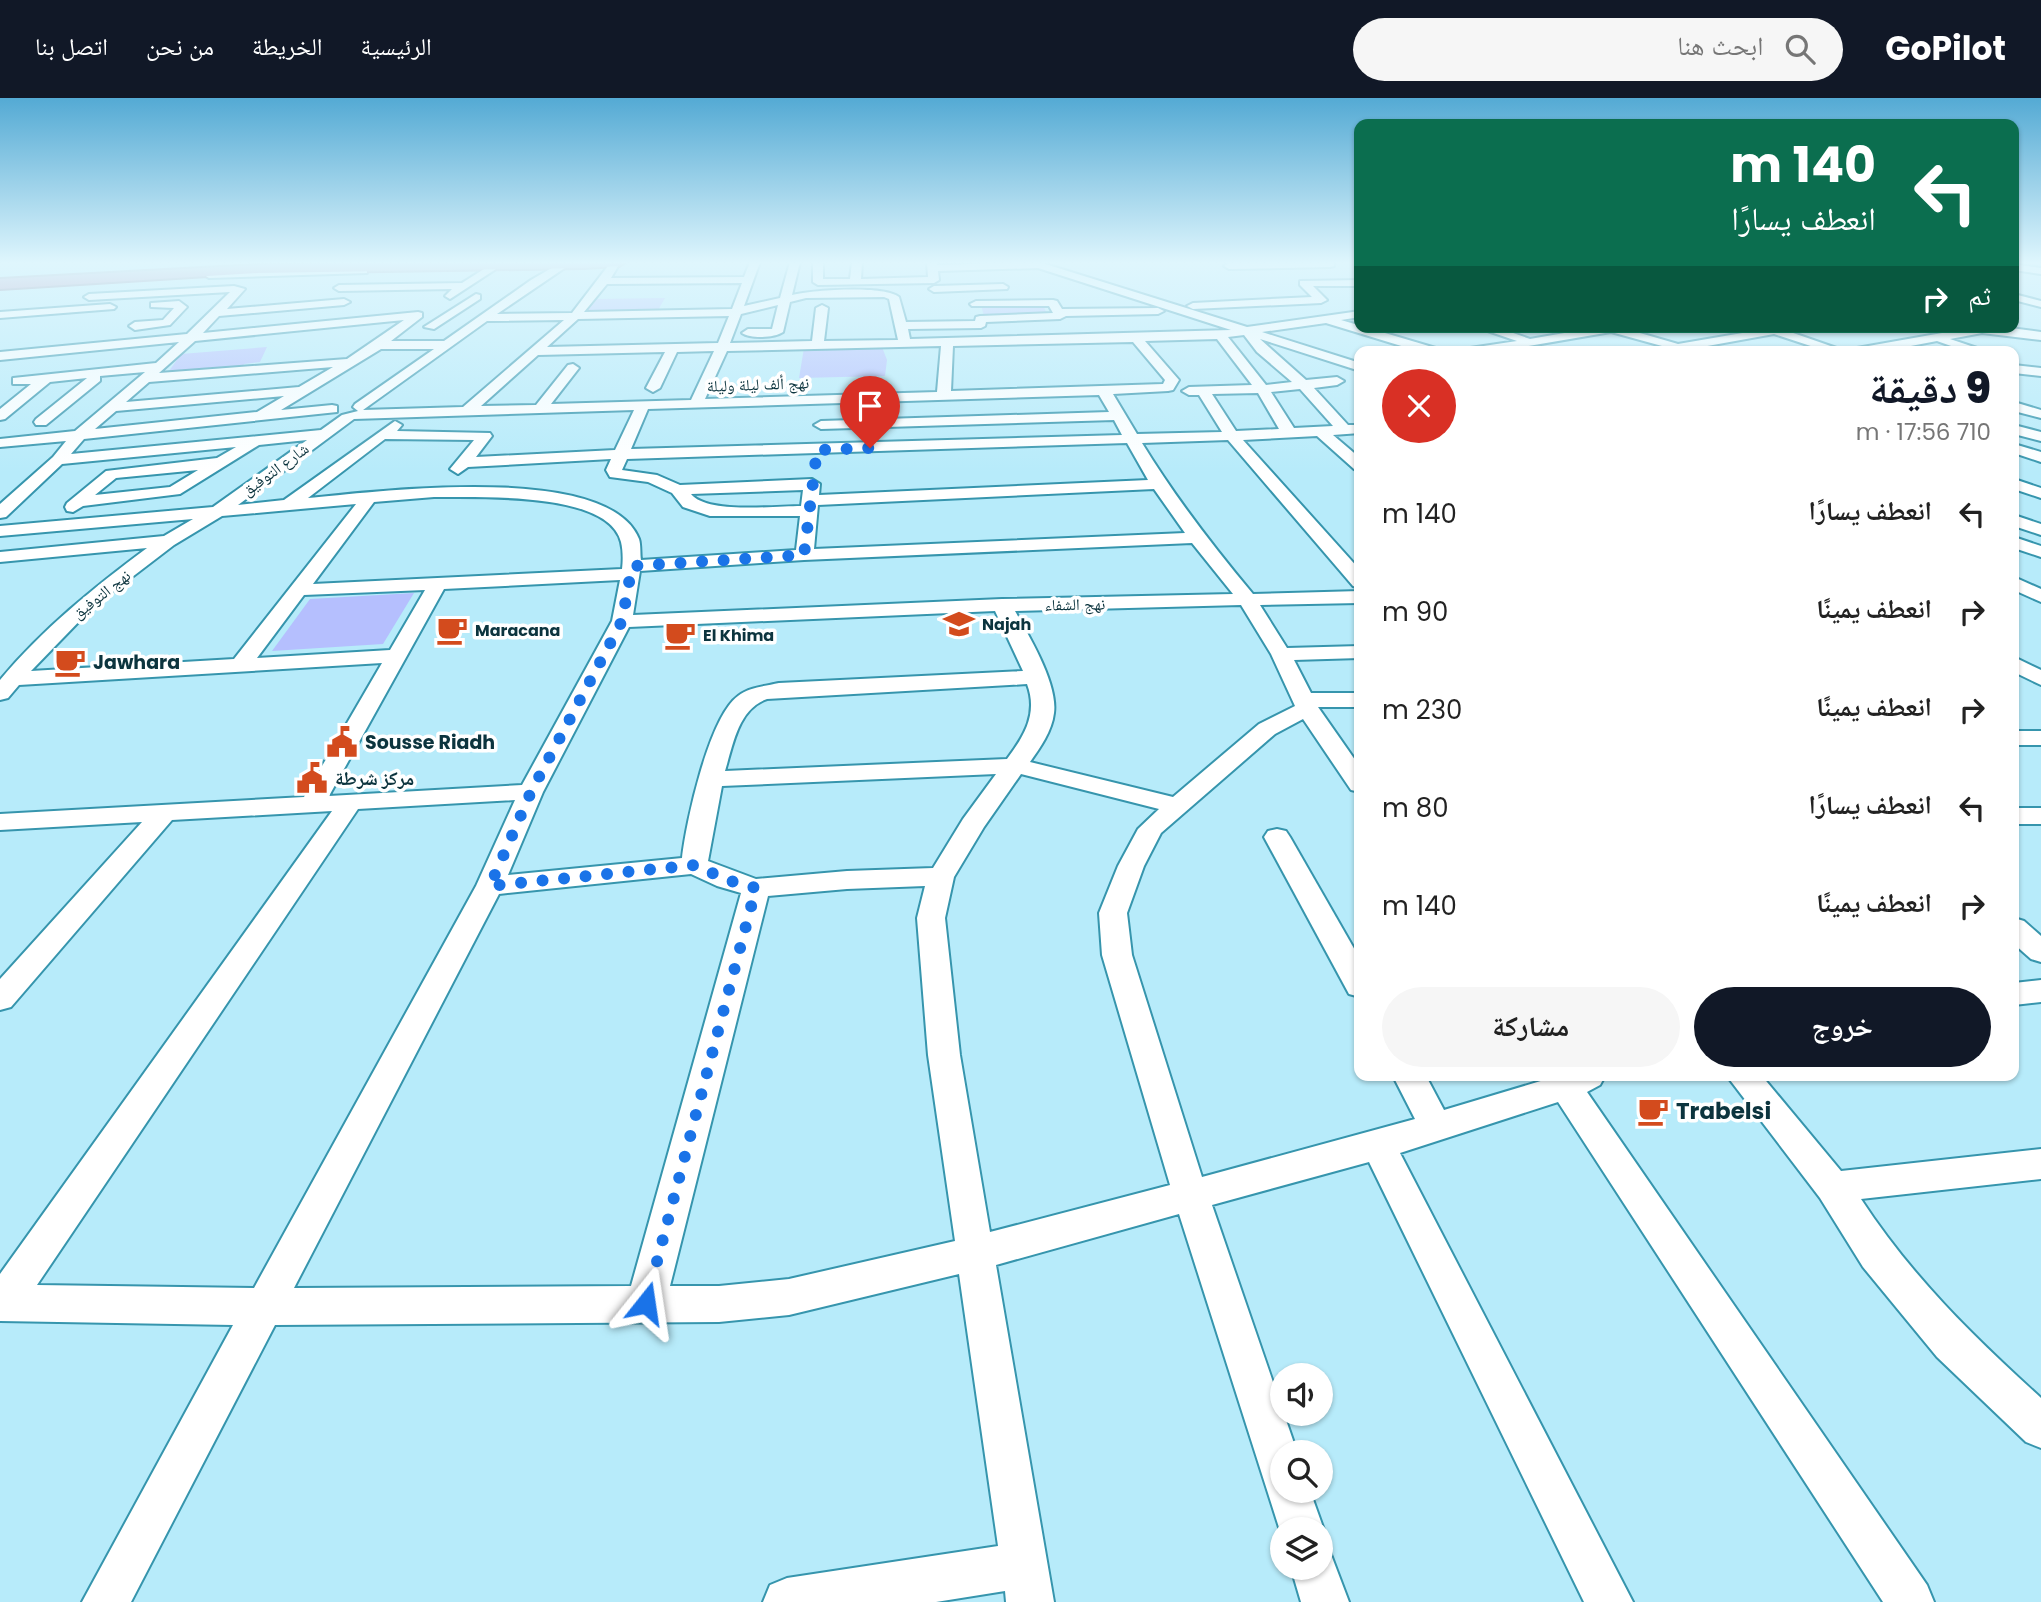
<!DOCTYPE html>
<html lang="ar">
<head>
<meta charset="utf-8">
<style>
  body { margin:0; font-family:Poppins,"Noto Naskh Arabic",sans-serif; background:#f6f6f6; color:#222; direction:rtl; height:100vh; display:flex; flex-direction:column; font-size:26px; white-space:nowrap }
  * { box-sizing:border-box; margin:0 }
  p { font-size:23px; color:#767676 }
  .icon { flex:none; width:38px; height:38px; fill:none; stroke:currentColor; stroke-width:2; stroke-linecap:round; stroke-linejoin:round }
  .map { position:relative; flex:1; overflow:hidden; direction:ltr }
  .panel { position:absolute; left:1354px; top:248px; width:665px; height:735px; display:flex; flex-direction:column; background:#fff; border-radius:14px; box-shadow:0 2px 5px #0004; direction:rtl }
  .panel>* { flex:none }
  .guide { position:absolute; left:1354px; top:21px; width:665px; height:214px; border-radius:14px; box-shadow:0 2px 5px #0004; direction:rtl; background:#0b6e4f; color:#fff; overflow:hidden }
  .controls { position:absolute; left:1270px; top:1265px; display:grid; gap:14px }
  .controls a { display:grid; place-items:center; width:63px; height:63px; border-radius:50%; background:#fff; box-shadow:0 2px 5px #0004; font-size:35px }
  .pin { position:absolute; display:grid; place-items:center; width:60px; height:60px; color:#fff; margin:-72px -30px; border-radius:50% 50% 50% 0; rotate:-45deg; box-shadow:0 0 7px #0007 }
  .pin .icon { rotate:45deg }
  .me { position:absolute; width:77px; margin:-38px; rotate:15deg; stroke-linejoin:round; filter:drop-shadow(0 0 5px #0008) }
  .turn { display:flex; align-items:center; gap:24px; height:147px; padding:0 28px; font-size:32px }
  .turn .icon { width:91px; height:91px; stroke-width:2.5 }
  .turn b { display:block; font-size:49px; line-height:60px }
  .then { display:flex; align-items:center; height:66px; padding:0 28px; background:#0003; gap:14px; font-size:26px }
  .round { display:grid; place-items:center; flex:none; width:74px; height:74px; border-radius:37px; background:#f6f6f6 }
  .head { display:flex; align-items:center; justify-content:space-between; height:119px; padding:0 28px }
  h1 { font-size:42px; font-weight:800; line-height:52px; color:#111827 }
  .action { display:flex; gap:14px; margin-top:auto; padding:14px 28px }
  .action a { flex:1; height:80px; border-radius:42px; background:#111827; color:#fff; font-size:28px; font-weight:800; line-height:80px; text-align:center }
  .action a+a { background:#f6f6f6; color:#222 }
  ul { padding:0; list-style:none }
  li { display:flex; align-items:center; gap:21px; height:98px; padding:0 28px }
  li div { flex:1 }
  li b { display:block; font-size:26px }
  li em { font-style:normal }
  header { display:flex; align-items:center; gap:42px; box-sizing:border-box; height:98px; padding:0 35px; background:#111827; color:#fff }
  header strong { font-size:33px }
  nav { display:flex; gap:38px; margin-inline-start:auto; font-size:24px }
  .search { width:490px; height:63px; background:#f6f6f6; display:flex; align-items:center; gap:18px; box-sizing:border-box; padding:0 24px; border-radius:38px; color:#767676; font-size:26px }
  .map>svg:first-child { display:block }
  .green { fill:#b5bffe }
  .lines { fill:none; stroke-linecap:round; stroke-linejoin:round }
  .minor-casing { stroke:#3695ad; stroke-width:4 }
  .highway-casing { stroke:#7b5e81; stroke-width:4 }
  .minor { fill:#fff; fill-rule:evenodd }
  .highway { fill:#b775a5; fill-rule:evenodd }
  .route { stroke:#1a73e8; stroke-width:12; stroke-dasharray:0 21.6 }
  .labels { text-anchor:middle; stroke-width:7; stroke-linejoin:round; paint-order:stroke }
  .far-street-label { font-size:16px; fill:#0c343e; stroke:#fff }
  .far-poi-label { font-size:16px; font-weight:bold; fill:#0c343e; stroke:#fff; text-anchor:start }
  .poi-label { font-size:19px; font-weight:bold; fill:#0c343e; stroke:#fff; text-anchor:start }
  .near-poi-label { font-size:23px; font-weight:bold; fill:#0c343e; stroke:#fff; text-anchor:start }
</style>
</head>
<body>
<header>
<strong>GoPilot</strong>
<div class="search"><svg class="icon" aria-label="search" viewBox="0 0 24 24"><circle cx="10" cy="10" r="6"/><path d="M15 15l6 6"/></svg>ابحث هنا</div>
<nav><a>الرئيسية</a><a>الخريطة</a><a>من نحن</a><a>اتصل بنا</a></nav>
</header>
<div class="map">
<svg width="2041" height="1504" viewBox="0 0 2041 1504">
  <rect width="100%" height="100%" fill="#b7ebfa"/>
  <g class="green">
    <polygon points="665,200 657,214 582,214 595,201"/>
    <polygon points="1042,205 1047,216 984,218 981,207"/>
    <polygon points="267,249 260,264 244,266 243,269 167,276 181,256"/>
    <polygon points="882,249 887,262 885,278 799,280 804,250"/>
    <polygon points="414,495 383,546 272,553 310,501"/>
  </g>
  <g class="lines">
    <defs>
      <g id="minor">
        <polygon points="495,164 500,167 499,169 450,201 445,198 452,191 339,193 334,190 339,187 462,185"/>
        <path d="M562,164l10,1 -75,51 75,-1 39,-51 9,1 -9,15 133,-1 6,-15h10l-16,44 36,-8 10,-36h10l-8,33c21,-5 91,-10 107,2l7,25 69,-1 1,-4 4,-1 73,-3 -4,-7h-77l-2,-2 6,-3 77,-1 4,1 5,8 96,-1 6,3 -6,3 -92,2 -6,3 -74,3 -1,4 -4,2 -73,1 2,10 321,-9 -193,-62 -100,3 1,9 -5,3 -116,2 -5,-3v-20h10v17h27l2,-17h10l-1,17 67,-2 -1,-15h10v3l102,-3 208,65 113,-16v6l-19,3 98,29 2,3h-20l-95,-29 -64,9 98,31v8l-100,-32 46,41 31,-3 7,4 -7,4 -23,3 34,37h12v8l-27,2 27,23v13l-6,-2 -37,-33 -74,4 117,130v18l-7,-2 -125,-146 -86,3c33,54 70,102 111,151l107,-3v12l-100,2 27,43 73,-2v12l-66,2 17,33h49v14h-42l42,60v25l-9,-2 -48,-71 -28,15 -114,99 -17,33 -17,47 5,42 70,222 213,-58 -22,-43h33l18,34 100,-30 -2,-4h63l-5,9 -13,7 340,493 7,17h-51l-325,-500 -158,51 233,449h-49l-215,-440 -157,43 85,247h-14v39h27l14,39 -3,6v-6h-38v10l-104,-326 -183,51 58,337h-48l-1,-11 -69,11h-173l7,-17 17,-7 211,-32 -39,-272 -170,41 -70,7 -444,3 -144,277h-49l151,-277 -233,-4v-47l332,-463 -160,9 -161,187 -11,3v-31l142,-157 -142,8v-16l304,-17 78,-134 -363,22 -11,13 -8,2v-20c43,-51 93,-92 147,-132l-147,14v-10l164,-16 29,-17 -193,17v-10l213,-19 94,-67 -48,5 -79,49 -97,12 -10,6 -6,-1 -2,-4 2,-4 39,-32 111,-13 19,-11 -174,17 -56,53 -6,1v-14l53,-47 13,-16 -66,6v-8l75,-8 70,-59 -45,4v5l-54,44h-10l-2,-3 2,-3 51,-41 -37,4 -45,37 -5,1v-11l31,-25h-18v-6l143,-15 23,-21 -179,18v-8l187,-18 43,-42 -141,8 -5,-3 5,-3 145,-8 11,3 -18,20 117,-10 6,3 -6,3 -125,11 -16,17 215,-21 4,1v4l-31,24h53l87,-61zM742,185l-10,26 -148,3 23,-28zM884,199l5,2 9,41 -74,1 4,-33 -6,-3 -6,3 -4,33 -82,2 11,-29 37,-9 -6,24h-24l-6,4c9,6 32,5 41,-1l7,-30 16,-4zM729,218l-11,27 -171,4 31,-28zM404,222l-57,39 -188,14 36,-32zM564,222l-101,87 -100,3 124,-89zM1244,237l13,17 35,30 -26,3 -38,-48zM1217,241l35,46 -63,2 -7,4 7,4h10l23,37 -85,2 -24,-40 55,-3 5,-1 6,-10 -34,-39zM1133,244l32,38 -2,4 -212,7 2,-45zM941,248l-4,46 -232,7 22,-48zM381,251h53l-79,55 -2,3 5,4 -16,4 -21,15 -250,24 13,-15 253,-27v-6l-5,-1 -51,5zM714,253l-23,49 -140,4 28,-36 -6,-4 -5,1 -32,40 -55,1 57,-51 127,-3 -19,36 7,4 7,-4 17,-36zM333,269l-34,20 -173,15 23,-20zM1300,291l33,37 -39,2 -23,-36zM1258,295l21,36 -43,2 -24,-37zM1099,297l10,17 -288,9 -7,4 7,4 293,-9 8,15 -491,14 17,-40zM284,298l-27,16 -162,17 21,-18zM634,312l-19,40 -139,7 16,-21 -2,-3 -93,-2 5,-6 -7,-4 -111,79 -46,5 116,-86zM385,341l89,1 -24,29 8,5 10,-7 143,-8 -5,11 4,7 38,5 24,11 11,14 27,9h90l-4,34 -155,10c-1,-6 0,-15 -2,-21 -31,-78 -264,-47 -331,-41zM1127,345l21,37 -329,15 1,-11 -8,-5 -132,6 -23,-10 -35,-5 5,-11zM198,372l-28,17 -75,8 21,-17zM1154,391l31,44 -371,16 4,-44zM803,392l-2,16c-26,0 -94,8 -110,-12zM434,399c41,1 174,-7 187,45 2,8 2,19 1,27l-309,15 61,-82zM356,406l-122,155 -203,12 62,-64 81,-62 48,-29zM1192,445l41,51 -231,5 -369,16 7,-44 164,-11zM620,482l-8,41 -90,164 -193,11 115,-207zM425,492l-35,60 -133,8 47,-63zM1241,507l30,49 24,52 -36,18 -86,73 -143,-35c10,-14 22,-31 24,-49 4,-29 -25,-77 -39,-102zM995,513l28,60 -244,12c-13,3 -30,4 -41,13 -29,21 -52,126 -56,162l-174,17 35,-83 86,-165zM1027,586c11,29 -2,51 -20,75l-282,12c8,-26 13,-62 42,-72zM996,676l-33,45 -30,49 -86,3 -91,8 -48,-18 14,-75zM1021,676l138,35 -21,20 -20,37 -19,47 3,42 68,230 -180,47 -30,-177 -15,-137 9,-41 30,-50zM515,702l-39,86 -222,402 -217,-3 321,-476zM691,776l26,12 24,7 -110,393 -337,2 205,-394zM925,788l-8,32 11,137 27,186 -166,38 -70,7h-49l98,-390 79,-7z"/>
        <polygon points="1334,164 1334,168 1330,169 1229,171 1224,168 1229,165"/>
        <polygon points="2014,166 2041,170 2041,176 2014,172"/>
        <polygon points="363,170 367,171 367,175 209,180 204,177 209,174"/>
        <polygon points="1360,182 1360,188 1313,188 1327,202 1321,205 1193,211 1187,208 1193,205 1312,199 1300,187 1300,183"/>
        <polygon points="1003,186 1008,189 1007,191 934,194 929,191 934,188"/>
        <polygon points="476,196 480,197 480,201 434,231 424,229"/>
        <polygon points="2014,196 2041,203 2041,209 2014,202"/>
        <polygon points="179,203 187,209 170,227 135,232 129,228 135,224 163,222 174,210 151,209 151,205"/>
        <polygon points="110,206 116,209 114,211 0,220 0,214"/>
        <polygon points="1476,229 1496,229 1530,241 1599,229 1619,229 1678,246 1760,232 1757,229 1776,229 1848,254 1829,254 1774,236 1674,254 1645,254 1662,248 1611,234 1494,254 1464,254 1470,250 1517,243"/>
        <polygon points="1976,229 2003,229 2041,234 2041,242 1982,235 1950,241 1989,254 1968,254 1937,243 1879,254 1851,254 1857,250"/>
        <polygon points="2014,267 2041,270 2041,278 2014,275"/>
        <polygon points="2014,304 2041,312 2041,320 2014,313"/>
        <polygon points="2014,327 2041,334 2041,343 2014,336"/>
        <polygon points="2014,346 2041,354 2041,364 2014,355"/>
        <polygon points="2014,381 2041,390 2041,400 2014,391"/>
        <polygon points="2014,417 2041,426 2041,437 2014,428"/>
        <polygon points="2014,439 2041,448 2041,459 2014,450"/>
        <polygon points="2014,479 2041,491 2041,504 2014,492"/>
        <polygon points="2014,559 2041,572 2041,587 2014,574"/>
        <rect x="2014" y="633" width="27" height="14"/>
        <rect x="2014" y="710" width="27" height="16"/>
        <polygon points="1277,731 1286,733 1290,739 1360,861 1360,899 1349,896 1264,739 1268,733"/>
        <polygon points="2014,820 2024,823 2041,838 2041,864 2031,861 2014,846"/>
        <polygon points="2041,882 2041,904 2014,907 2014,885"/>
        <path d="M1727,978h35l79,95 200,-22v30l-180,20c51,78 112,137 180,199v50l-15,-6 -89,-85 -74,-90 -43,-69z"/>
        <polygon points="1321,1450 1330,1454 1349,1504 1301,1504 1291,1470 1321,1470"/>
      </g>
      <polygon id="highway" points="397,164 626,164 619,168 583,170 257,175 0,191 0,181 257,167"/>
    </defs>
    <use href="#minor" class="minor-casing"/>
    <use href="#highway" class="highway-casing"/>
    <use href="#minor" class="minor"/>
    <use href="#highway" class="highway"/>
  </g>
  <linearGradient id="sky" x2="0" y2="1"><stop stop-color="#54aad4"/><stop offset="0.44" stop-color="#dff6fd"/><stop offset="1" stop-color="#dff6fd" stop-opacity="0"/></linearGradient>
  <rect width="2041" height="374" fill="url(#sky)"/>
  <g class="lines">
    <polyline class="route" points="646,1205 756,790 727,782 695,767 490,788 531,694 622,523 632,468 804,457 817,352 870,350"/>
  </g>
  <defs>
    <symbol id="school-bare" viewBox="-9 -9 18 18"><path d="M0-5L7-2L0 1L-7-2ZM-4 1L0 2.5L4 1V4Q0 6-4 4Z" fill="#d34b1d" stroke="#fff" stroke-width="2.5" paint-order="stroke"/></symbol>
    <symbol id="cafe-bare" viewBox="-9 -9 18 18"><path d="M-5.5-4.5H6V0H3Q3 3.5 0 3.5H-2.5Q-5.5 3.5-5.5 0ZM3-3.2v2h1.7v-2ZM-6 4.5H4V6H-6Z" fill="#d34b1d" stroke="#fff" stroke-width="2.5" paint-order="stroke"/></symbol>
    <symbol id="civic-bare" viewBox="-9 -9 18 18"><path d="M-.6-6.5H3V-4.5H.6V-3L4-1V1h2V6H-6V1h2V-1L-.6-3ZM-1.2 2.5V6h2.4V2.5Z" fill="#d34b1d" stroke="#fff" stroke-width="2.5" paint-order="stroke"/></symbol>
  </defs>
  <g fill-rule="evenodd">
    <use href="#school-bare" x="937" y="504" width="44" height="44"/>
    <use href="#cafe-bare" x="430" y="510" width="44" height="44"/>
    <use href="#cafe-bare" x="658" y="515" width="44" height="44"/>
    <use href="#cafe-bare" x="48" y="542" width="44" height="44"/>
    <use href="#civic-bare" x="320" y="622" width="44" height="44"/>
    <use href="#civic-bare" x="290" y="658" width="44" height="44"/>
    <use href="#cafe-bare" x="1631" y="991" width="44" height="44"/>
  </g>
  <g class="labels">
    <g class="far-street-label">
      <text transform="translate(758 286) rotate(-2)" y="6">نهج ألف ليلة وليلة</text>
      <text transform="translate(275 371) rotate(-36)" y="6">شارع التوفيق</text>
      <text transform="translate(101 496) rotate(-38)" y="6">نهج التوفيق</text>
      <text transform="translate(1075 506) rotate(-1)" y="6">نهج الشفاء</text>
    </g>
    <g class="far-poi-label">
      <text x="982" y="532">Najah</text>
      <text x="475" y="538">Maracana</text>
      <text x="703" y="543">El Khima</text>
    </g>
    <g class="poi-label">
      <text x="93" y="571">Jawhara</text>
      <text x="365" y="651">Sousse Riadh</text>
      <text x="335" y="687">مركز شرطة</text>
    </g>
    <g class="near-poi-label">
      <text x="1676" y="1021">Trabelsi</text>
    </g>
  </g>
</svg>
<div class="controls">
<a><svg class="icon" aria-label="sound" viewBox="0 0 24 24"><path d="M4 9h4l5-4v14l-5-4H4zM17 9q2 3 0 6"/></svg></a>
<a><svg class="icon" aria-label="search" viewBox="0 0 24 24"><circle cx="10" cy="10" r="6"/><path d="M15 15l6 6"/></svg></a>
<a><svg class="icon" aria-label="layers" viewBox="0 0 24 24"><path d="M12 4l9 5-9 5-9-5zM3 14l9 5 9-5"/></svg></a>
</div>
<div class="pin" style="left:870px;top:350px;background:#d93025"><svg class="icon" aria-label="arrive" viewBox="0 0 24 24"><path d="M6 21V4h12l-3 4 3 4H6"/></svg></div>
<svg class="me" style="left:646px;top:1205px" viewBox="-20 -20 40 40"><path d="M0-17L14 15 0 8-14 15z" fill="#1a73e8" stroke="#fff" stroke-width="4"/></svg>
<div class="guide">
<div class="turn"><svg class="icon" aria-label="left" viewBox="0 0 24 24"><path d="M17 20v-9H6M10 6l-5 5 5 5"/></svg><div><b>140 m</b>انعطف يسارًا</div></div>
<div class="then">ثم<svg class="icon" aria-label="right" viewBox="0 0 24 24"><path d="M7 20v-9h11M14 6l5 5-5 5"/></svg></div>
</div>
<section class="panel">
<div class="head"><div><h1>9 دقيقة</h1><p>710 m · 17:56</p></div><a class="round" style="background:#d93025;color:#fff"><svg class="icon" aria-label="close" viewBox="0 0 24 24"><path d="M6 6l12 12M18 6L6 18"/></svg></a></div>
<ul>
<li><svg class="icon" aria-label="left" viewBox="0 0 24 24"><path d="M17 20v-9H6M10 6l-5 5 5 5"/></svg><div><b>انعطف يسارًا</b></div><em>140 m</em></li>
<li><svg class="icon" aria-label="right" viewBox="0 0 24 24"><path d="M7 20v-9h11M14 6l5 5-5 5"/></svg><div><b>انعطف يمينًا</b></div><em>90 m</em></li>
<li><svg class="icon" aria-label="right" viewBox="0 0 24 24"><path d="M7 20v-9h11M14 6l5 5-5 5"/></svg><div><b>انعطف يمينًا</b></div><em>230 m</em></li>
<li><svg class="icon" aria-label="left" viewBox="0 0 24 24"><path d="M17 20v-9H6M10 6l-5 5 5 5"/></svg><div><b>انعطف يسارًا</b></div><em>80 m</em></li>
<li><svg class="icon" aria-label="right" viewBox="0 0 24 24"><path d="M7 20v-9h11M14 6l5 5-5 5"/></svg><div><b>انعطف يمينًا</b></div><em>140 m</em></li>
</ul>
<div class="action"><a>خروج</a><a>مشاركة</a></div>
</section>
</div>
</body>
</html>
